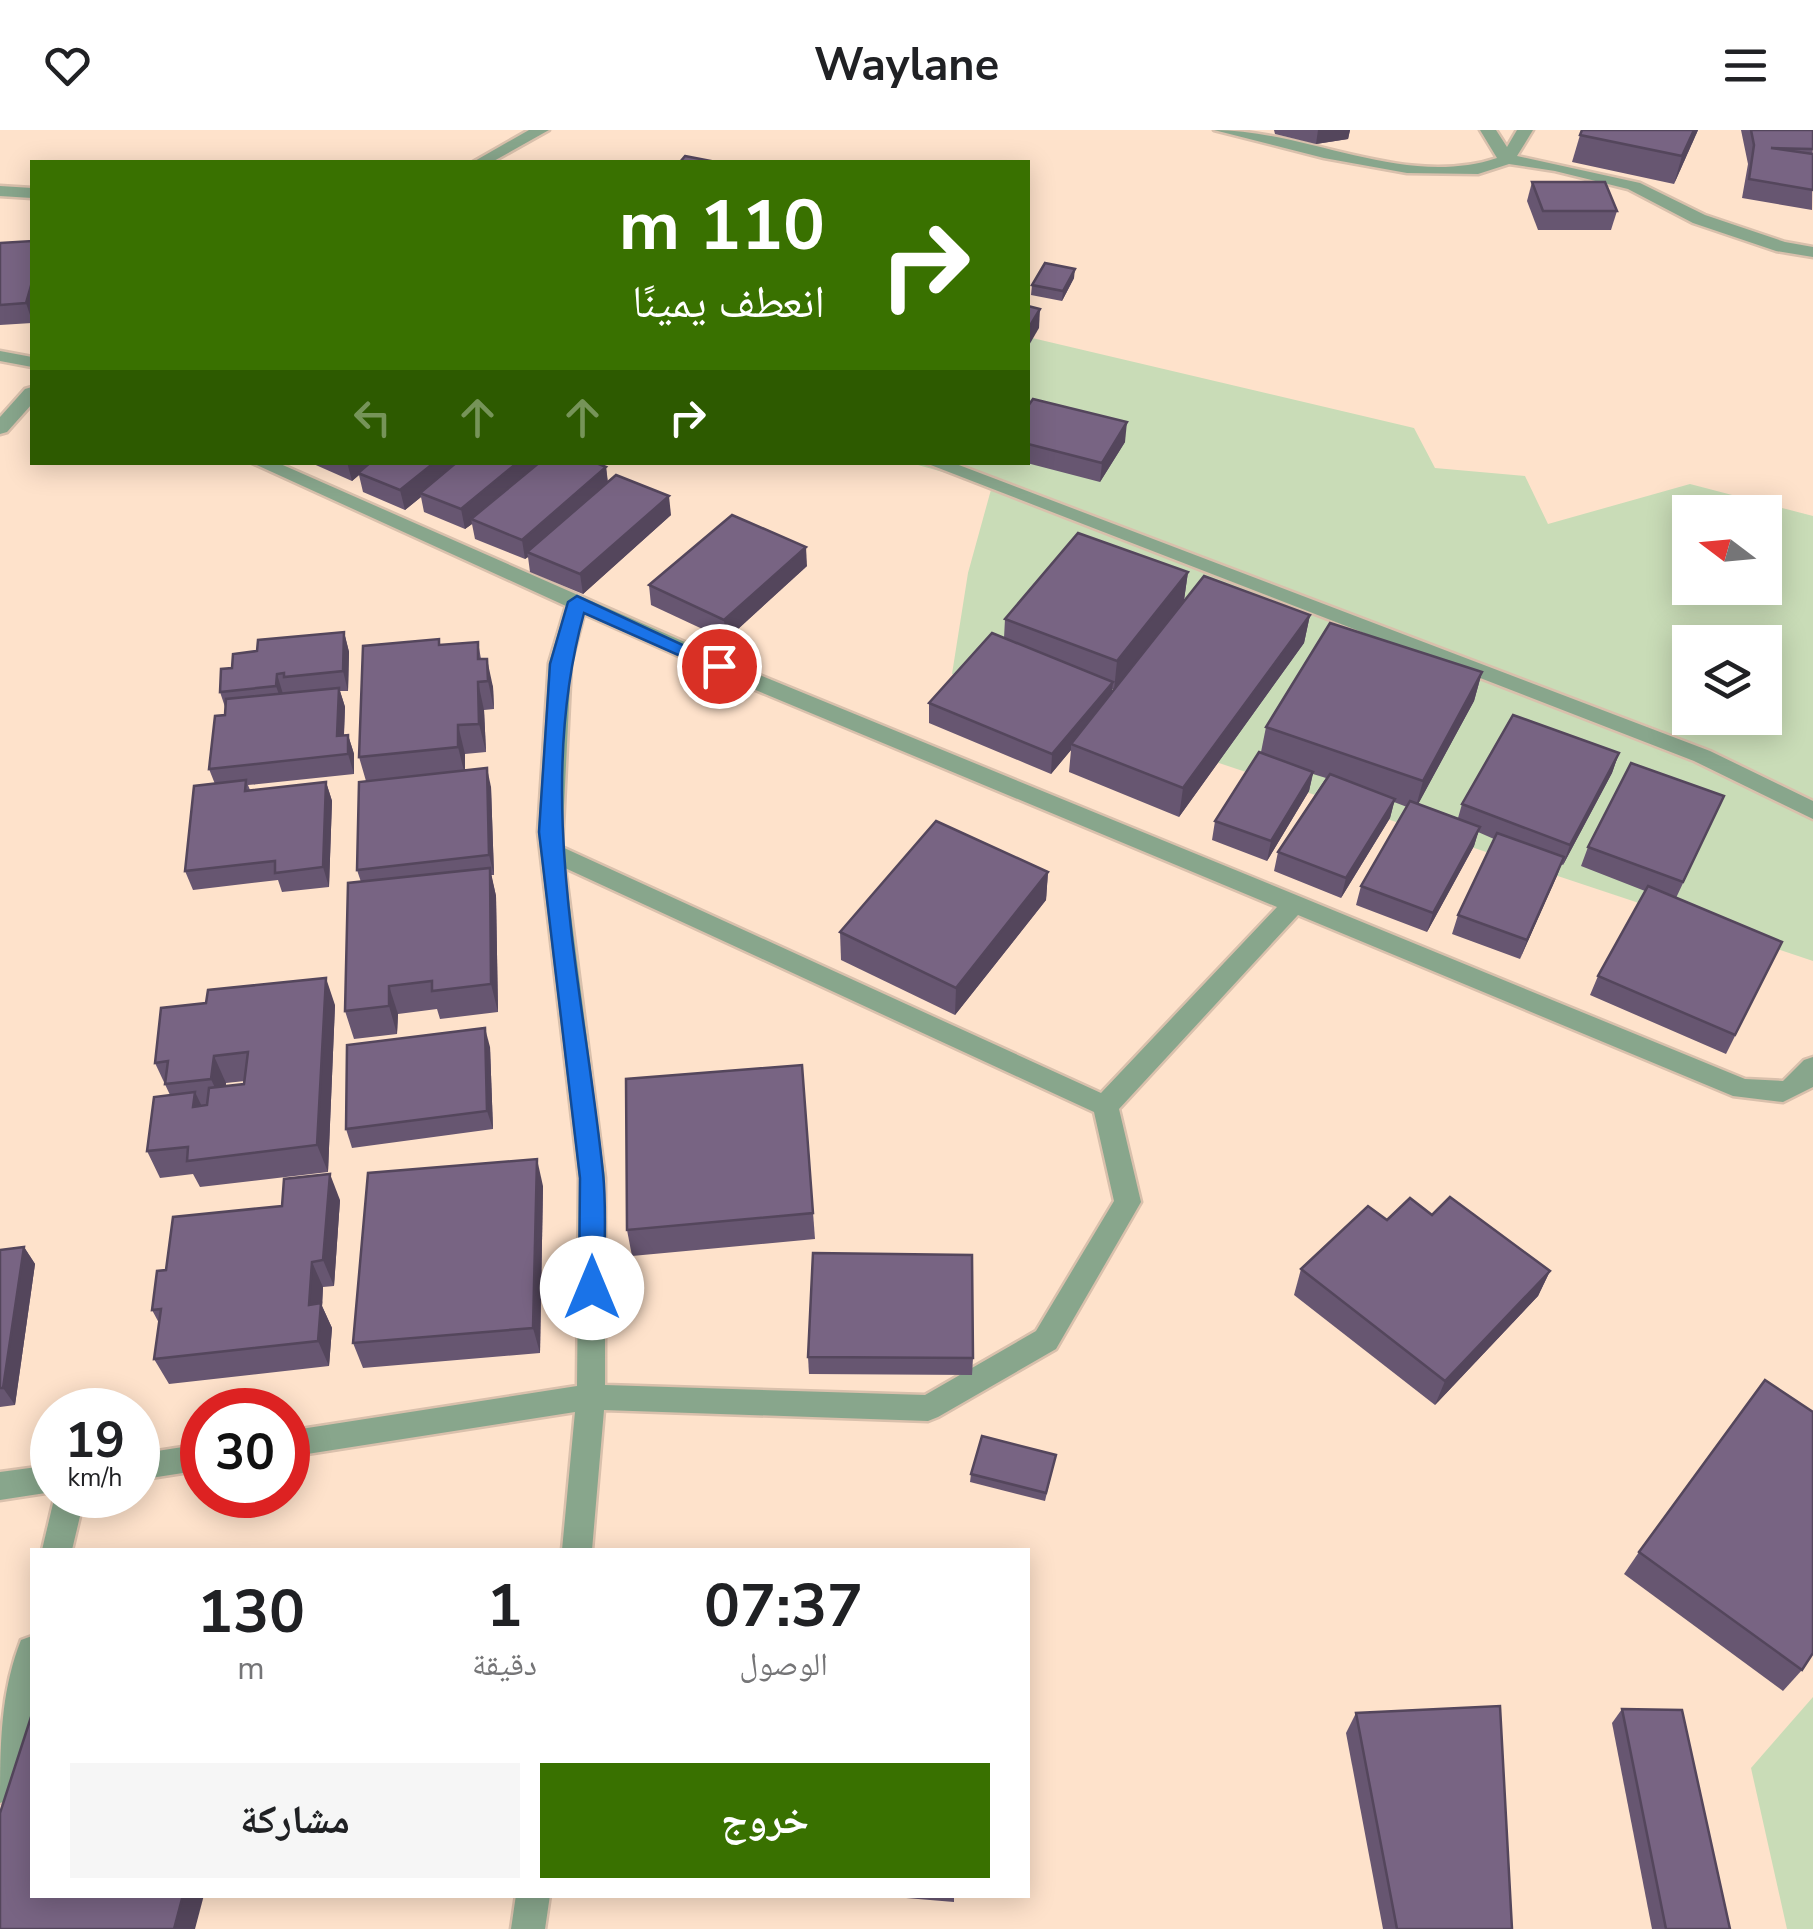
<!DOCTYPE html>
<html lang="ar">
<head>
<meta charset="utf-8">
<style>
  body { margin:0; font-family:"Nunito Sans","Noto Naskh Arabic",sans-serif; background:#f6f6f6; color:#202124; direction:rtl; height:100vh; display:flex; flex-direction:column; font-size:38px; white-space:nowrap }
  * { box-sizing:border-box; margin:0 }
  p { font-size:32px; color:#757577 }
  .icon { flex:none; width:55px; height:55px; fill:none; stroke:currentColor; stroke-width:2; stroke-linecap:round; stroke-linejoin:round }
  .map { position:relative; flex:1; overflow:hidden; direction:ltr }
  .drawer { position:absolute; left:30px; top:1418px; width:1000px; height:350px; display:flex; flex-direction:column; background:#fff; border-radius:0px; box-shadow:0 5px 25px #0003; direction:rtl }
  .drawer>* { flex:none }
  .guide { position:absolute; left:30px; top:30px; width:1000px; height:305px; border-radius:0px; box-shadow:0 5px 25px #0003; direction:rtl; background:#397100; color:#fff; overflow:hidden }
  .needle { width:65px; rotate:286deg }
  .controls { position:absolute; left:1672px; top:365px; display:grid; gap:20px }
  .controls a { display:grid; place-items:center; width:110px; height:110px; border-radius:0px; background:#fff; box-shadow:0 5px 25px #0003; font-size:50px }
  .speed { position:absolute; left:30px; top:1258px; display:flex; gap:20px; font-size:50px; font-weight:700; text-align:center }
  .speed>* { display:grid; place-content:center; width:130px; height:130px; border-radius:50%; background:#fff; box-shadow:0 5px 25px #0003; line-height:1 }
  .speed small { font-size:25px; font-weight:400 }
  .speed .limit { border:15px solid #d22; background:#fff; color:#111 }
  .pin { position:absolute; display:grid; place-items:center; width:85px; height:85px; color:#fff; margin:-42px; border:5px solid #fff; border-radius:50%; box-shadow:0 2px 10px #0007 }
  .me { position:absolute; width:110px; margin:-55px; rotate:0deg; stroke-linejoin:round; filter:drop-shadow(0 0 8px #0008) }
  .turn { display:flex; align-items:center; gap:35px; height:210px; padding:0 40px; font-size:45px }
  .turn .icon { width:130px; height:130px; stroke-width:2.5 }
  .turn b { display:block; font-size:70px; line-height:85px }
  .lanes { display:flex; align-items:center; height:95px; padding:0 40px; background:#0003; justify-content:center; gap:50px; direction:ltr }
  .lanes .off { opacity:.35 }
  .eta { display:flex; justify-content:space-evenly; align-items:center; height:170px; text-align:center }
  .eta b { font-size:60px; font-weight:700; line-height:70px }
  .action { display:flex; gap:20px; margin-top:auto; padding:20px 40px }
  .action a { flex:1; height:115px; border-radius:0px; background:#397100; color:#fff; font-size:40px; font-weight:700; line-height:115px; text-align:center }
  .action a+a { background:#f6f6f6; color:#202124 }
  header { display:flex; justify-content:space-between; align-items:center; height:130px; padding:0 40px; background:#fff; font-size:45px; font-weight:700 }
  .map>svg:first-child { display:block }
  .green { fill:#c9dcb7; fill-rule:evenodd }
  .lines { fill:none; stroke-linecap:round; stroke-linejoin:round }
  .minor-casing { stroke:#d9c0ac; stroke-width:5 }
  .minor { fill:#88a68c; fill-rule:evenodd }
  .wall { fill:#675671; fill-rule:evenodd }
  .shaded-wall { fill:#54465c }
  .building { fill:#786483; stroke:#54465c; stroke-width:2.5 }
  .route { fill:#1a73e8; stroke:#114b97; stroke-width:2.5 }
</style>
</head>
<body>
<header><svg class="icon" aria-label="menu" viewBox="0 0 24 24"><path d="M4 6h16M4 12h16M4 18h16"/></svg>Waylane<svg class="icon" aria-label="heart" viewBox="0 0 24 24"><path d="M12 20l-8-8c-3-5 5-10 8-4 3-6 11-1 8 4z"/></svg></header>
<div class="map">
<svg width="1813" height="1799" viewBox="0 0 1813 1799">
  <rect width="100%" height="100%" fill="#fee2cb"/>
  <g class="green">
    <path d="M1028,207l386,91 21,40 90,8 23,48 142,-40 123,32v445l-861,-287 16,-101 24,-87 -81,-23 117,-1zM1690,382h75v76h-75zM1690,512h75v76h-75z"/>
    <polygon points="1813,1567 1813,1799 1787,1799 1751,1638"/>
  </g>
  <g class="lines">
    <defs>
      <g id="minor">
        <polygon points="529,0 549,0 492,32 473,32"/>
        <path d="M1214,0c93,0 190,59 283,28l-17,-28h16l11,17 10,-17h16l-16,26 123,27 65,32 80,27 28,5v10l-37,-6 -83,-28 -65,-34 -73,-18 -46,-7 -31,10 -71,-1 -83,-15z"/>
        <polygon points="0,56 32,58 32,68 0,66"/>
        <polygon points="0,221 32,227 32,237 0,231"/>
        <polygon points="32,257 32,274 7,302 0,304 0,287 25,259"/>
        <path d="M250,332h26l486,214 983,403 38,2 21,-21 9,-3v30l-30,15 -50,-6 -435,-181 -179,194 22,93 -85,147 -118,68 -10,4 -324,-11 -12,140h-30l13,-138 -287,45v-26l289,-45 2,-208 -41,-346 11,-169 17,-57zM584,484l162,72 531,221 -176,186 -539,-246 9,-184zM565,738l529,244 20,89 -78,130 -111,64 -320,-10v-207z"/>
        <polygon points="923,332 951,332 1710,621 1813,671 1813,689 1694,631"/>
        <polygon points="202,1314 202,1340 138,1350 138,1324"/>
        <polygon points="52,1335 52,1362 0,1370 0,1342"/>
        <polygon points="55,1365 85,1365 72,1420 42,1420"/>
        <path d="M32,1506c4,53 1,112 -20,163l-12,4c0,-55 0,-110 21,-163z"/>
        <polygon points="516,1765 550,1765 545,1799 511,1799"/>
      </g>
    </defs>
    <use href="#minor" class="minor-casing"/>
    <use href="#minor" class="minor"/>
  </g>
  <g class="wall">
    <polygon points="1274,0 1350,0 1348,9 1316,14 1275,4"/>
    <polygon points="1698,0 1674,54 1572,32 1580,5"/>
    <polygon points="1741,0 1813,0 1812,80 1742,68 1748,34"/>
    <polygon points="1532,52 1617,81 1611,100 1538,100 1527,71"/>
    <polygon points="32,111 32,193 0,195 0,113"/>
    <polygon points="1074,148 1062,171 1031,165 1032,155"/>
    <polygon points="1028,276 1125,312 1100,352 1023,332 1028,332"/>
    <polygon points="309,332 594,332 606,337 608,352 671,385 583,464 530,442 528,427 525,429 475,409 472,394 465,399 424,382 421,367 405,380 363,362 359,345 352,351"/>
    <polygon points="807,436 726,510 651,475 649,455"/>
    <polygon points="1188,442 1184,470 1114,560 1112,559 1112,563 1310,485 1304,513 1179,687 1069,642 1071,620 1051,644 929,593 929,573 1004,508 1005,489"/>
    <polygon points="344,502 349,522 348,561 340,561 345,577 344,605 348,605 354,624 354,644 248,655 250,660 326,652 332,671 329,757 282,762 278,750 193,760 185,741 215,654 209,639 225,585 225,577 220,562 232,538 257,521"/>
    <polygon points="439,509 440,515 478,512 481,529 493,557 494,579 484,580 486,622 465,624 465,640 491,657 494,745 491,745 496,766 498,882 440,889 437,879 398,884 397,904 354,909 345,881 361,752 357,740 366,651 359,627"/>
    <polygon points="1482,542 1474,571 1418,674 1458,688 1462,674 1619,623 1612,643 1563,735 1561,734 1520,829 1452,804 1458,785 1494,709 1478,702 1474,716 1427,802 1356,775 1361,756 1407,677 1394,672 1390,688 1341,768 1274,741 1278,722 1326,648 1313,644 1309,661 1267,731 1212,710 1215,691 1261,622 1266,597"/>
    <polygon points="1724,666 1676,768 1782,812 1726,924 1590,865 1598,846 1645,761 1581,736 1588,717"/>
    <polygon points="1048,742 1046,770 955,885 841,830 840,802"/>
    <path d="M335,875l-7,167 -128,15 -7,-13 -33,4 -13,-27 23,-56 -15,-32zM245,951l-1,3 -18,3v-4z"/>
    <polygon points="490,917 493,999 352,1018 346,999"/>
    <polygon points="802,935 815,1109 632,1126 627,1100"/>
    <polygon points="543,1056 540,1223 363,1238 353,1213"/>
    <polygon points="340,1070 334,1156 323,1157 322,1176 332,1198 329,1236 169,1254 154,1229 159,1193 152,1180 166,1140"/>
    <polygon points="1432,1085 1550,1141 1538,1166 1435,1275 1294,1165 1301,1139 1387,1090"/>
    <polygon points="24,1117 35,1134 15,1275 0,1277 0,1120"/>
    <polygon points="808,1227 973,1228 972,1245 809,1244"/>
    <polygon points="1056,1325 1045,1371 970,1352 971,1344"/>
    <polygon points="1639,1422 1802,1540 1783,1561 1624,1444"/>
    <polygon points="1622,1579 1730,1799 1652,1799 1612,1593"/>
    <polygon points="1356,1583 1512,1799 1383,1799 1346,1603"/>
    <polygon points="870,1765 954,1765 954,1772"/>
  </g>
  <g class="shaded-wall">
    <polygon points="1318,0 1350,0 1348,9 1316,14"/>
    <polygon points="1694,0 1698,0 1674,54 1682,26"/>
    <polygon points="1075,139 1074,148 1062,171 1063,161"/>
    <polygon points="32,152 32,191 26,173"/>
    <polygon points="1040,179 1039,198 1028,217 1028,199"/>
    <polygon points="1127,292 1125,312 1100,352 1102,333"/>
    <polygon points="347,332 375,332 358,343 359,345 352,351"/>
    <polygon points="435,332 464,332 420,363 421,367 405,380 400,360"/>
    <polygon points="518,332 541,332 471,389 472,394 465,399 461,379"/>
    <polygon points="606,337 608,357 527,422 528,427 525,429 522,410"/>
    <polygon points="669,366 671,385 583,464 580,444"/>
    <polygon points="806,417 807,436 726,510 724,490"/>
    <polygon points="1188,442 1184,470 1114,560 1117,531"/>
    <polygon points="1310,485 1304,513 1179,687 1183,658"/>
    <polygon points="344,502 349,522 348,561 343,541"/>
    <polygon points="487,529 493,557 494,579 488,551"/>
    <polygon points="1482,542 1474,571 1415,680 1423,651"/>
    <polygon points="277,544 283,564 283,576 276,556"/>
    <polygon points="478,552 484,580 486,622 479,594"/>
    <polygon points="1113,552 1111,571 1071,614 1071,620 1051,644 1052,624"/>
    <polygon points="339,558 345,577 343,625 337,606"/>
    <polygon points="458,595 465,624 465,645 458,617"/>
    <polygon points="348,605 354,624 354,644 348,624"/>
    <polygon points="1619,623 1612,643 1563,735 1570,715"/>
    <polygon points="487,638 491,657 494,745 489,725"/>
    <polygon points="1313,642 1309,661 1267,731 1271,711"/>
    <polygon points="326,652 332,671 329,757 323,737"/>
    <polygon points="1395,669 1390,688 1341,768 1346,748"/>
    <polygon points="1480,697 1474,716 1427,802 1433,783"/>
    <polygon points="1564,727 1557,746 1520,829 1527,810"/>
    <polygon points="490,738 496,766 498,882 491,854"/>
    <polygon points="1048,742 1046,770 955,885 956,858"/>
    <polygon points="326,848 335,875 328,1042 317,1015"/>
    <polygon points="389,856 398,884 397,904 389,876"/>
    <polygon points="485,898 490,917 493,999 487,981"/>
    <polygon points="214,926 226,953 223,976 211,949"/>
    <polygon points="195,962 208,989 193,977"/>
    <polygon points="537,1029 543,1056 540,1223 533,1198"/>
    <polygon points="330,1044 340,1070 334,1156 323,1130"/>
    <polygon points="24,1117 35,1134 15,1275 3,1258"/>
    <polygon points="312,1132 323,1157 322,1176 332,1198 329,1236 318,1211 309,1175"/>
    <polygon points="1550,1141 1538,1166 1435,1275 1445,1251"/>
    <polygon points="183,1765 204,1765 195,1799 174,1799"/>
  </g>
  <g class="building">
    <polygon points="1582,0 1694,0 1682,26 1580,5"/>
    <polygon points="1751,0 1813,0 1813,19 1771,18 1813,24 1813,60 1749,49 1754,15"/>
    <polygon points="685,26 716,32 680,32"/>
    <polygon points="1532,52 1605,52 1617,81 1543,81"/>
    <polygon points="32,111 32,152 26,173 0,175 0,113"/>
    <polygon points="1045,133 1075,139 1063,161 1032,155"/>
    <polygon points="1028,176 1040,179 1028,199"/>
    <polygon points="1033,269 1127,292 1102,333 1028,314 1028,276"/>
    <polygon points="371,332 435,332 400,360 358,343"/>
    <polygon points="457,332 518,332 461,379 420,363"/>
    <polygon points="540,332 594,332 606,337 522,410 471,389"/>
    <polygon points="616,345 669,366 580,444 527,422"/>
    <polygon points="732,385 806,417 724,490 649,455"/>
    <polygon points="1078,403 1188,442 1117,531 1005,489"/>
    <polygon points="1204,446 1310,485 1183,658 1071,614"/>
    <polygon points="1330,493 1482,542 1423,651 1266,597"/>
    <polygon points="344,502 343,541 284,547 284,543 277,544 276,556 220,562 221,539 232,538 233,524 257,521 258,510"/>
    <polygon points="992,503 1113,552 1052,624 929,573"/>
    <polygon points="439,509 439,515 478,512 478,529 487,529 488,551 478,552 479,594 458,595 458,617 359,627 363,516"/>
    <polygon points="339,558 337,606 348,605 348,624 209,639 215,586 225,585 226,569"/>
    <polygon points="1513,585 1619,623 1570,715 1462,674"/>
    <polygon points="1259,622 1313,642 1271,711 1215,691"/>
    <polygon points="1631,633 1724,666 1683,752 1588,717"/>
    <polygon points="487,638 489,725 357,740 359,652"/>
    <polygon points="1330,644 1395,669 1346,748 1278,722"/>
    <polygon points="246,650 245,661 326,652 323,737 275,743 275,731 185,741 194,656"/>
    <polygon points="1410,671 1480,697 1433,783 1361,756"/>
    <polygon points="936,691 1048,742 956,858 840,802"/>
    <polygon points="1497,703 1564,727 1527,810 1458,785"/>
    <polygon points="490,738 491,854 432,861 432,851 389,856 389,876 345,881 348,753"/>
    <polygon points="1648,756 1782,812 1735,905 1598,846"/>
    <polygon points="326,848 317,1015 187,1031 188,1017 147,1021 154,967 195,962 193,977 207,975 209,958 244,954 248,922 214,926 211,949 165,954 168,931 155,933 161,878 206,873 208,860"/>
    <polygon points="485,898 487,981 346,999 347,915"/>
    <polygon points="802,935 813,1083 627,1100 626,949"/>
    <polygon points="537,1029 533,1198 353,1213 368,1043"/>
    <polygon points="330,1044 323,1130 312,1132 309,1175 321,1173 318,1211 154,1229 161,1179 152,1180 157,1141 166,1140 173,1087 282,1076 284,1049"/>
    <polygon points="1450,1067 1550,1141 1445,1251 1301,1139 1368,1076 1387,1090 1410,1068 1432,1085"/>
    <polygon points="24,1117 3,1258 0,1258 0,1120"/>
    <polygon points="813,1123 972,1125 973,1228 808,1227"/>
    <polygon points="1765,1250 1813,1282 1813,1523 1802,1540 1639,1422"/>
    <polygon points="982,1306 1056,1325 1046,1363 971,1344"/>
    <polygon points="1500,1576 1512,1799 1397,1799 1356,1583"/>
    <polygon points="1622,1579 1682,1580 1730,1799 1666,1799"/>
    <polygon points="32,1584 32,1765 183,1765 174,1799 0,1799 0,1683"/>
  </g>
  <path class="route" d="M577,466l151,70 -9,6 -7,-2 -128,-57c-51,184 0,375 19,560 4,37 1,77 1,115l-4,7 -8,3 -9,-3 -4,-7 1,-110 -41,-346 11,-168 18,-62z"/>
</svg>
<div class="controls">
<a><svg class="needle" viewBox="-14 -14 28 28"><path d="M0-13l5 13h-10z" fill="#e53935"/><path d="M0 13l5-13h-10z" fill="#757577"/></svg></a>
<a><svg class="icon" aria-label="layers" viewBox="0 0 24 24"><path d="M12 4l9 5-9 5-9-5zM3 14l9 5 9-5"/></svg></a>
</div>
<div class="speed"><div>19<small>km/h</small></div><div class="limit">30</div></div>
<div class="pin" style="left:719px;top:536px;background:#d93025"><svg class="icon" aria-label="arrive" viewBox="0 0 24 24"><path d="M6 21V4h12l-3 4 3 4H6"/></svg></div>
<svg class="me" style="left:592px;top:1158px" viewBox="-20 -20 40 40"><circle r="19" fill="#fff"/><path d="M0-13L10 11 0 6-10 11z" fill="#1a73e8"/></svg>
<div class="guide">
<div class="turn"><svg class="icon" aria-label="right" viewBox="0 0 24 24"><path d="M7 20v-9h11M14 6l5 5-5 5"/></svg><div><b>110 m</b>انعطف يمينًا</div></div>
<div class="lanes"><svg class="icon off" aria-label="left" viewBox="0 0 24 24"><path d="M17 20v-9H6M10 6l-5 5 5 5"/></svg><svg class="icon off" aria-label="ahead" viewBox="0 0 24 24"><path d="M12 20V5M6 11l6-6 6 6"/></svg><svg class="icon off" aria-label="ahead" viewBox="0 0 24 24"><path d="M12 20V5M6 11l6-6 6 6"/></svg><svg class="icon" aria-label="right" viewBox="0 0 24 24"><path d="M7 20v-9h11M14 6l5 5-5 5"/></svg></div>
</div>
<section class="drawer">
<div class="eta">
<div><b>07:37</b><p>الوصول</p></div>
<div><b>1</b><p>دقيقة</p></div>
<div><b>130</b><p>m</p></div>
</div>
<div class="action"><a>خروج</a><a>مشاركة</a></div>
</section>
</div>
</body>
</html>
